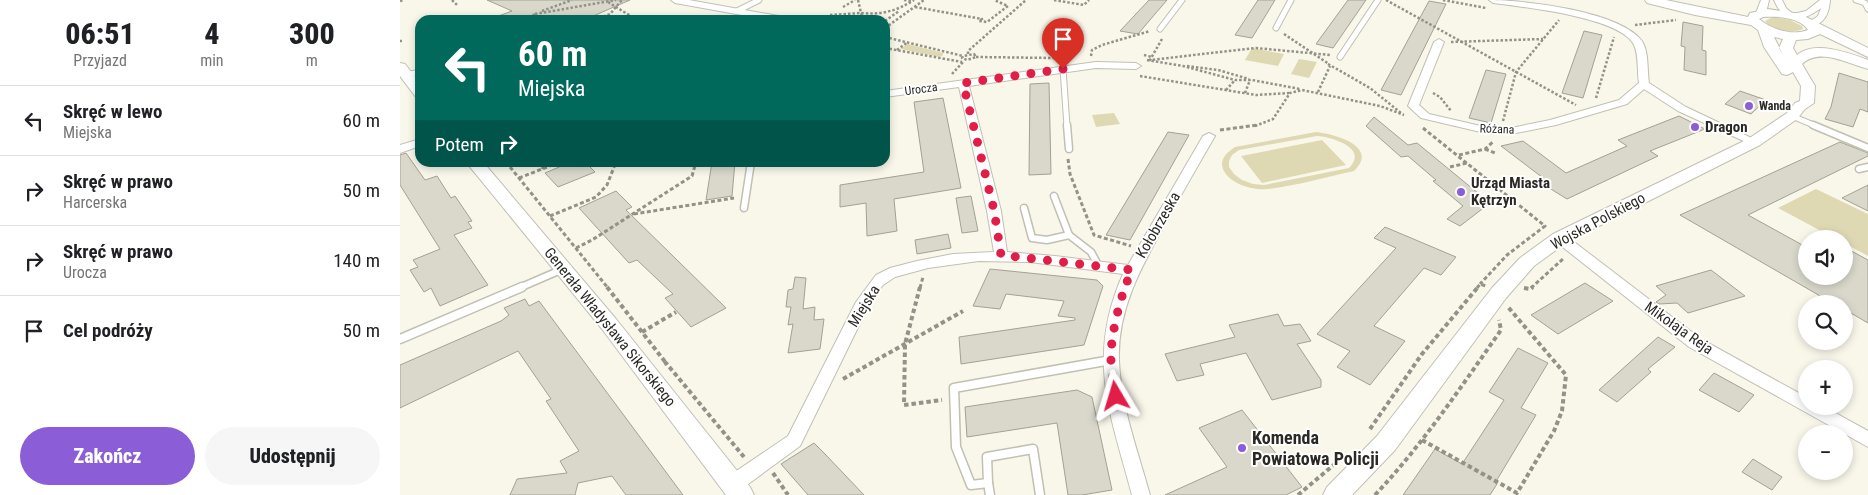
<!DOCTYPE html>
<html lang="pl">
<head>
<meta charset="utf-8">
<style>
  body { margin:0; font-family:"Roboto Condensed",sans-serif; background:#f6f6f6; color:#202124; height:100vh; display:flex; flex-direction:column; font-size:19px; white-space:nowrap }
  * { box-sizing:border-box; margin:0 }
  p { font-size:16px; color:#757577 }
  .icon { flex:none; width:28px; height:28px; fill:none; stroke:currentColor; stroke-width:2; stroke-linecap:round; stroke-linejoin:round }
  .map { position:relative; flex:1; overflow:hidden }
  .details { display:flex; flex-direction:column; background:#fff; width:400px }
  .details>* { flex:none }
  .guide { position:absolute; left:15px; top:15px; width:475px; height:152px; border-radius:15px; box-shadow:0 2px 8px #0003; background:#00695c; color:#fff; overflow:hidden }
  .fabs { position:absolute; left:1398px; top:230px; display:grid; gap:10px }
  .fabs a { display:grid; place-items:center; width:55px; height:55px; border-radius:50%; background:#fff; box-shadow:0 2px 8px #0003; font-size:25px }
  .pin { position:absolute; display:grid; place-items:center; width:42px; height:42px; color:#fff; margin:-51px -21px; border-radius:50% 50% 50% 0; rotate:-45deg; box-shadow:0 0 5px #0007 }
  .pin .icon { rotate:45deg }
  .me { position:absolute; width:55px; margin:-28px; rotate:353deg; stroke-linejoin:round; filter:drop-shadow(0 0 4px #0008) }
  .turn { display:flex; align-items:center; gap:18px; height:105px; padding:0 20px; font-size:22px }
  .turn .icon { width:65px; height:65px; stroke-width:2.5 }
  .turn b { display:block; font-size:35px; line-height:42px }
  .then { display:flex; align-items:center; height:48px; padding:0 20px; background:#0003; gap:10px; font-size:19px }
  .eta { display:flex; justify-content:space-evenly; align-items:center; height:85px; text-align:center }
  .eta b { font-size:30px; font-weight:800; line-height:35px }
  .cta { display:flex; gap:10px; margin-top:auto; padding:10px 20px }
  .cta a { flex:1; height:58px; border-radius:30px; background:#8b5dd6; color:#fff; font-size:20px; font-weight:800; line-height:58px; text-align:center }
  .cta a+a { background:#f6f6f6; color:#202124 }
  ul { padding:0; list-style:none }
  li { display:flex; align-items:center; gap:15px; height:70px; padding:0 20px; border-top:1px solid #e0e0e0 }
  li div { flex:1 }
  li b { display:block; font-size:19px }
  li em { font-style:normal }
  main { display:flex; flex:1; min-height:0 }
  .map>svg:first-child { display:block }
  .green { fill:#dfd9b3; fill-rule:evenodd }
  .building { fill:#d9d8cb; stroke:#a3a195 }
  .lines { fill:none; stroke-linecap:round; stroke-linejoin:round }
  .lane-far2-casing { stroke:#c1c0b3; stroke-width:7 }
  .lane-far1-casing { stroke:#c1c0b3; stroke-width:9 }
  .lane-casing { stroke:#c1c0b3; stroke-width:11 }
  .street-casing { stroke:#c1c0b3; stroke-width:2 }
  .secondary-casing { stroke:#c1c0b3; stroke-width:2 }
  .path-far2 { stroke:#939289; stroke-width:2.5; stroke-dasharray:2.5 2; stroke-linecap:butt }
  .path-far1 { stroke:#939289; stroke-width:3; stroke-dasharray:4 2.5; stroke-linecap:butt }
  .path { stroke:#939289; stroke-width:4; stroke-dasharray:4.5 3; stroke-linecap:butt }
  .lane-far2 { stroke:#fff; stroke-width:5 }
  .lane-far1 { stroke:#fff; stroke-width:6 }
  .lane { stroke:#fff; stroke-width:8 }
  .street { fill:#fff; fill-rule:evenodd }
  .secondary { fill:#fff; fill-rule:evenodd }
  .route { stroke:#e11d48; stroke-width:9; stroke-dasharray:0 16.2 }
  .poi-dot { fill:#8b5dd6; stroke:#fff; stroke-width:2 }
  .labels { text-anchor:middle; stroke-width:4; stroke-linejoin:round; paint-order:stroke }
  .far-street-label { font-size:12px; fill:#2a2924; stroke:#fff }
  .far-poi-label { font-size:12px; font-weight:bold; fill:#2a2924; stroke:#fff; text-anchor:start }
  .poi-label { font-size:15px; font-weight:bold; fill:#2a2924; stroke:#fff; text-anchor:start }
  .street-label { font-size:15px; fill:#2a2924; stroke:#fff }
  .near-poi-label { font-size:18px; font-weight:bold; fill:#2a2924; stroke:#fff; text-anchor:start }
</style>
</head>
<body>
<main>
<section class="details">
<div class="eta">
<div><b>06:51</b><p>Przyjazd</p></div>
<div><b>4</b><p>min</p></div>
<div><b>300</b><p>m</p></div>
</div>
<ul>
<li><svg class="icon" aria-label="left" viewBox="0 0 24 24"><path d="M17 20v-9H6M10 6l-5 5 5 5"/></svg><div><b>Skręć w lewo</b><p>Miejska</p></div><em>60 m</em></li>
<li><svg class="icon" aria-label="right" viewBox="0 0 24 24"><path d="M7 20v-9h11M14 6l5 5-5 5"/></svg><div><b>Skręć w prawo</b><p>Harcerska</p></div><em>50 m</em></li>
<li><svg class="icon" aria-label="right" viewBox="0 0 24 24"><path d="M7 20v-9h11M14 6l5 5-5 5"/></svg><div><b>Skręć w prawo</b><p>Urocza</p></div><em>140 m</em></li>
<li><svg class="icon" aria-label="arrive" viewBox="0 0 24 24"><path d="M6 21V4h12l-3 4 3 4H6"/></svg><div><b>Cel podróży</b></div><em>50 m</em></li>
</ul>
<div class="cta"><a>Zakończ</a><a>Udostępnij</a></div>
</section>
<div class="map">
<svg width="1468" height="495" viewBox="0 0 1468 495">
  <rect width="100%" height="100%" fill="#f9f7ea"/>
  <g class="green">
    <path d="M1373,17l17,3 12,6 1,3c-11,5 -31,2 -38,-8z"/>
    <polygon points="508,44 543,53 543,55 540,57 500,49"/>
    <polygon points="852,48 884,54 878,66 845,60"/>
    <polygon points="899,59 917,62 909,78 891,74"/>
    <polygon points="714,113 720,124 696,127 692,115"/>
    <path d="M916,132c18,2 64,14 38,39 -28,6 -58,15 -87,18 -15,2 -43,-7 -45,-24 0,-9 6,-13 13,-18zM917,136c15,1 52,12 32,32l-85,17 -11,-1 -11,-4 -8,-6 -5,-7v-6l3,-6 7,-5z"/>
    <polygon points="922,140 946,165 862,183 841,156"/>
    <polygon points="1416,189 1468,214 1468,256 1444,243 1444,239 1436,239 1378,208"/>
  </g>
  <g class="building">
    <polygon points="87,0 230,0 184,20 93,20 93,18 112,11"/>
    <polygon points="749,0 767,0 738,34 720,31"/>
    <polygon points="858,0 875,0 852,38 835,35"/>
    <polygon points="948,0 966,0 933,48 916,44"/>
    <polygon points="1029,1 1046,4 1001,95 981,90"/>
    <polygon points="1283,22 1303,26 1302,50 1306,51 1306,75 1284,70 1285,47 1281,46"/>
    <polygon points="1184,31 1202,35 1183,98 1162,93"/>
    <polygon points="1086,70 1106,74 1091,123 1069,118"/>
    <polygon points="1439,73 1468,82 1468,112 1460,109 1453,127 1425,119 1431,107"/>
    <polygon points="649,83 651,174 629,175 630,84"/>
    <polygon points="1340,91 1366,100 1351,114 1325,104"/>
    <polygon points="543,98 561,188 494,199 497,231 467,236 466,203 440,207 440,185 524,172 514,102"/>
    <polygon points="1279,116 1305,129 1250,151 1258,156 1167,199 1146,186 1151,184 1101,146 1123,141 1166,173 1227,146 1218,140"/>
    <polygon points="974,117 1008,145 1017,143 1090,203 1060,226 1047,219 1063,206 1033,181 1036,180 1008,156 1001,157 966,126"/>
    <polygon points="768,132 789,135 730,240 706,235"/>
    <polygon points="1440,142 1468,153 1468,156 1348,215 1406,247 1406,276 1444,276 1444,247 1468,260 1468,323 1444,309 1444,304 1434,304 1280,215"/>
    <polygon points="6,153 25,180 37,176 51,198 55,196 72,221 68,222 72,228 54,235 88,285 40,306 31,288 24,292 10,270 18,267 13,260 40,249 0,185 0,155"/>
    <polygon points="171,162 185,162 195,172 158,187 145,173"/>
    <polygon points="312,162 335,162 332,196 306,200"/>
    <polygon points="1468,185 1468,211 1442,198"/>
    <polygon points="216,191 232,207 226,210 326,308 291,327 265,298 273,294 237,260 229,263 179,208"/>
    <polygon points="571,196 578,231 562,233 556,198"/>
    <polygon points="985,227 1056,257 1041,275 1024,268 974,326 1005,341 970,385 937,367 950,351 917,334 996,248 974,238"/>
    <polygon points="548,234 551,248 517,254 515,240"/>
    <polygon points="590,269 697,280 703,286 684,345 561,364 559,337 675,320 675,318 658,316 664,301 606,294 600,309 573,306"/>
    <polygon points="1311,270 1345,296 1288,313 1277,303 1259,304 1256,302 1266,295 1256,286"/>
    <polygon points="395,277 406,278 403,309 415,307 414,320 424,319 420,349 388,353 393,324 388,325 391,307 386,307 388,290 393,289"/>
    <polygon points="1185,283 1213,301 1158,334 1131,315"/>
    <polygon points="125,299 129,306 139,301 283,495 226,495 212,476 178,483 175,495 110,495 117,479 167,473 160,461 179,451 146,401 151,399 118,351 0,408 0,365 101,321 109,315 104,308"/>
    <polygon points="878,314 884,326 900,324 911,341 897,344 921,380 921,387 872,400 846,353 800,364 804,375 777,381 765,354 835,337 829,325"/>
    <polygon points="1258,337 1275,347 1248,369 1251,372 1217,402 1199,390"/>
    <polygon points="1118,348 1148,363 1121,408 1136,415 1095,483 1097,484 1090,495 1003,495 1035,449 1062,464 1104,400 1089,392"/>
    <polygon points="1314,373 1354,395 1339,412 1299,390"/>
    <polygon points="677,390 692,397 712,490 682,495 668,495 657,423 567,437 565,407"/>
    <polygon points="842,410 902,487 886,495 765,495 827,467 799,428"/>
    <polygon points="414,443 425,454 464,495 408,495 381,464"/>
    <polygon points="1353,459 1382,477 1372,490 1342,472"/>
  </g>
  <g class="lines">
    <defs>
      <g id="lane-far2">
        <polyline points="1456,0 1465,3 1468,9"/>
        <polyline points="337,11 359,0"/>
        <polyline points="876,28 891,0"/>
        <polyline points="760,29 782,0"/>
        <polyline points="940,57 978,0"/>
        <polyline points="663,69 667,126"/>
        <polyline points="6,75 20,72"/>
        <polyline points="1392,116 1416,126"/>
      </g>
      <g id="lane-far1">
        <polyline points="667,125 669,149"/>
        <polyline points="1413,125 1468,148"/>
        <polyline points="1459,169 1468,167"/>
        <polyline points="654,196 669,235 691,252 698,265"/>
        <polyline points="344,208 351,162"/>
        <polyline points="624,208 632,238 647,240 669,235"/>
        <polyline points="119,288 163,269"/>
      </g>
      <g id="lane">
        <polyline points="0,339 122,287"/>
        <polyline points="588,483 587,457 633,449 640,495"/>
        <polyline points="590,495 588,483 571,485 556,447 554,388 711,360"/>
      </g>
      <g id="street">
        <polygon points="271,0 289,0 384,17 389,20 369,20 275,3"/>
        <path d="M1089,0c35,0 131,11 153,41 7,11 5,29 7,42l37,24 74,35 -2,2h-8l-72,-33 -34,-22 -17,15 -71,21 -45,9 -26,-1 -64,-15 -13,-12 26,-64 5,-3 5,3 -25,63 10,9 56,13 26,1 39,-8 69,-20 20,-17c-2,-12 0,-27 -5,-38 -13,-28 -111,-38 -141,-42z"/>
        <polygon points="1361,0 1369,0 1366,13 1361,16 1356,13"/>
        <path d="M1374,0h8l4,8 7,6 13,-3 14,-11h10c-1,14 -5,23 -19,27l-5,-3 12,-8 3,-8c-20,15 -37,16 -47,-8z"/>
        <path d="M696,62l40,1 5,3 -5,3 -40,-1 -127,18 32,125 6,41 48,4 73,9 75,-129 6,-3 6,3c-16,28 -32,55 -47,83 -25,45 -51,89 -49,142 2,46 19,90 31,134h-18c-22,-82 -46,-138 -9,-221l-93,-12 -51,-1 -51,7 -33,9 -12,8 -13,18 -70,143 -60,44 -7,2 -7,-2 -2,-6 2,-6 62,-42 68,-134 20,-27 14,-7 27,-7 36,-7 41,-2 -7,-41 -28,-124 -74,10v-6z"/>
        <polygon points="20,139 20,146 0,153 0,145"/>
        <polygon points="1160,234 1165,235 1301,339 1406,397 1406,406 1423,406 1468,431 1468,447 1289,347 1155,241 1153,238 1155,235"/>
      </g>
      <g id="secondary">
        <path d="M1245,0h21l82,17 2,-4 18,-4 32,5 68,34v9l-48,-23 -12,5 -12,1 -3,8 4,7c18,-15 52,-2 71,5v9c-20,-5 -48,-22 -66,-5l13,22 -1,17 -9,6 -8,10 -37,26 -193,97 -33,24 -28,32 -111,152 -43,45h-29l4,-8 50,-51 115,-148 28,-30 33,-24 195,-95 39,-26 8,-10 5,-2 1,-15 -8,-14 -6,3 -5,-1 -18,-27 -6,-17 -7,-5 -56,-10 -48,-12zM1363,17c14,-1 37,0 45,13 -15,6 -36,0 -49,-11zM1374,37l9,2 -4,9 5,9z"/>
        <polygon points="0,63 5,64 20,83 20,97 15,96 0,76"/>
        <polygon points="66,162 83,162 216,319 350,487 354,495 326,495 202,329"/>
      </g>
    </defs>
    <use href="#lane-far2" class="lane-far2-casing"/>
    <use href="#lane-far1" class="lane-far1-casing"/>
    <use href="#lane" class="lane-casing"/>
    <use href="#street" class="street-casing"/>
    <use href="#secondary" class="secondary-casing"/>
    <g class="path-far2">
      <polyline points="52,0 57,5"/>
      <path d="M458,0l3,13c20,2 36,-2 53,-13"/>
      <polyline points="504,0 511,1"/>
      <polyline points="654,0 684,5 689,0"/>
      <polyline points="986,0 1176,105"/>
      <polyline points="1043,0 1086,8"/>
      <polyline points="0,1 3,0"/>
      <polyline points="208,2 237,20"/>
      <polyline points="443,7 455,0"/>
      <polyline points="515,7 582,19 579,21 587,22 608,6 594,0"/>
      <polyline points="142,11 172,0"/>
      <polyline points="135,14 216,0"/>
      <polyline points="430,15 461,13 463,20"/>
      <polyline points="120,20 136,14"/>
      <polyline points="195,20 210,14 222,0"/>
      <polyline points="290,20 298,16"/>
      <polyline points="485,21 499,11"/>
      <polyline points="1235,25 1276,20"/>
      <polyline points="485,28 524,0"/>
      <polyline points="884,34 929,64"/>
      <polyline points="485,37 563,56"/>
      <polyline points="762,39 750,60 856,48 930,55"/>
      <polyline points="0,41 2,41"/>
      <polyline points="1051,42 1143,39"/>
      <polyline points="485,48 562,62"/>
      <polyline points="497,50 508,42"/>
      <polyline points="568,54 568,51 626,0"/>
      <polygon points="574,54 576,57 567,60 562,58 563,56"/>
      <polyline points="744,55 752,57"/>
      <polyline points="691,56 692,50 702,45 750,31"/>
      <polyline points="576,57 655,58"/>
      <polyline points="747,60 783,66 835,80 852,80 900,89"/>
      <polyline points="928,64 970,88 1001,113"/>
      <polyline points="787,66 818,70 849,79"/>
      <polyline points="552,74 563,62"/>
      <polyline points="740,76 856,95 889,93"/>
      <polyline points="826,90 835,80"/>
      <polyline points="918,92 930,66"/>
      <polyline points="845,93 850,80"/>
      <polyline points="1033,93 1040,97 1051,111"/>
      <polyline points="1196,98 1214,37"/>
      <polyline points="1103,121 1116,72 1159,20"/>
      <polyline points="855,126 873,119 890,93 902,90 980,106 1004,115"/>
    </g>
    <g class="path-far1">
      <polyline points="1023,128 1145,226 1107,255 1080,284"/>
      <polyline points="820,130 858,125"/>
      <polyline points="1085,149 1095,153"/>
      <polyline points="1059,155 1085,149 1094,141"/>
      <polyline points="668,159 670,174 694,235 731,246"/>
      <polyline points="106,162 208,288"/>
      <polyline points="1050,167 1067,163"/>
      <polyline points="142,169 147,162"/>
      <polyline points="119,178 160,162"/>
      <polyline points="234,214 334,198"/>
      <polyline points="150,216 196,197 207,185 216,162"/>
      <polyline points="176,248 192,240 292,176 296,162"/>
      <polyline points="520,288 523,277"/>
      <polyline points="1077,288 1080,284 1086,286"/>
      <polyline points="1131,288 1164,258"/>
    </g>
    <g class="path">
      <polyline points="207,287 266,363"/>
      <polyline points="520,287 505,344 504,405 542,400"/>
      <polyline points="1124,288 1130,289 1133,287"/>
      <polyline points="242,332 276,312"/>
      <polyline points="264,364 266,363 344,457"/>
      <polyline points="443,379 563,311"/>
      <polyline points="970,429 1022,354 1078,287"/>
      <polyline points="1022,440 1117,493 1154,431 1162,411 1166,375 1108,307"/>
      <polyline points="373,473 388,495"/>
      <polyline points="898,495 936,463"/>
      <path d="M975,495c48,-51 86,-108 126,-165l-2,-10"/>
    </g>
    <use href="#lane-far2" class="lane-far2"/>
    <use href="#lane-far1" class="lane-far1"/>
    <use href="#lane" class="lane"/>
    <use href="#street" class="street"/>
    <use href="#secondary" class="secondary"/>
  </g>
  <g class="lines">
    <path class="route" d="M663,69l-100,14 31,127 7,45 131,15c-11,23 -22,66 -21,91 1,12 3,24 5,35"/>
  </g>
  <g class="poi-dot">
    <circle cx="1349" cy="106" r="5"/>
    <circle cx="1295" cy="127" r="5"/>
    <circle cx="1061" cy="192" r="5"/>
    <circle cx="842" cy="448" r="5"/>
  </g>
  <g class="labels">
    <g class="far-street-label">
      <text transform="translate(521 89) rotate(-8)" y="4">Urocza</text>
      <text transform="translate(1097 129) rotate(2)" y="4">Różana</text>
    </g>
    <g class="far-poi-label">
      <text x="1359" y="110">Wanda</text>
    </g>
    <g class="poi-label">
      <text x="1305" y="132">Dragon</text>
      <text x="1071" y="188">Urząd Miasta<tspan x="1071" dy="17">Kętrzyn</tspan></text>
    </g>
    <g class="street-label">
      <text transform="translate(1198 221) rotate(-28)" y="5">Wojska Polskiego</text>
      <text transform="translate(758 225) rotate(-60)" y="5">Kołobrzeska</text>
      <text transform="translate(464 306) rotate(-58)" y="5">Miejska</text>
      <text transform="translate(210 327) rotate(51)" y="5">Generała Władysława Sikorskiego</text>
      <text transform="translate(1279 328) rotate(35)" y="5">Mikołaja Reja</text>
    </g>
    <g class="near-poi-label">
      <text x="852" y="444">Komenda<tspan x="852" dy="21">Powiatowa Policji</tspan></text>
    </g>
  </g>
</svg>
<div class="fabs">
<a><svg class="icon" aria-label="sound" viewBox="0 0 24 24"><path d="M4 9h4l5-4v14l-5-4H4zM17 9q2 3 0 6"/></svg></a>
<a><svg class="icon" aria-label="search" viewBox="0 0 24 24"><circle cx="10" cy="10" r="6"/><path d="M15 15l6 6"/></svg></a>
<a>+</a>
<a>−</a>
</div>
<div class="pin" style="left:663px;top:69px;background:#d93025"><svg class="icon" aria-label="arrive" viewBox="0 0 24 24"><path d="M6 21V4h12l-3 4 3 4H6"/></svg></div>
<svg class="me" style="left:716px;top:396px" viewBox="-20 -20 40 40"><path d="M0-17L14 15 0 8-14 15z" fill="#e11d48" stroke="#fff" stroke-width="4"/></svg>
<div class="guide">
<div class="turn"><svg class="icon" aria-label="left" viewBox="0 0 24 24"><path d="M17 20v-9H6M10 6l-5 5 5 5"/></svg><div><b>60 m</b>Miejska</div></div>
<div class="then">Potem<svg class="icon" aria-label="right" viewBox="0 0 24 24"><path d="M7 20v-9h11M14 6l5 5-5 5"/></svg></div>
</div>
</div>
</main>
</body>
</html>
